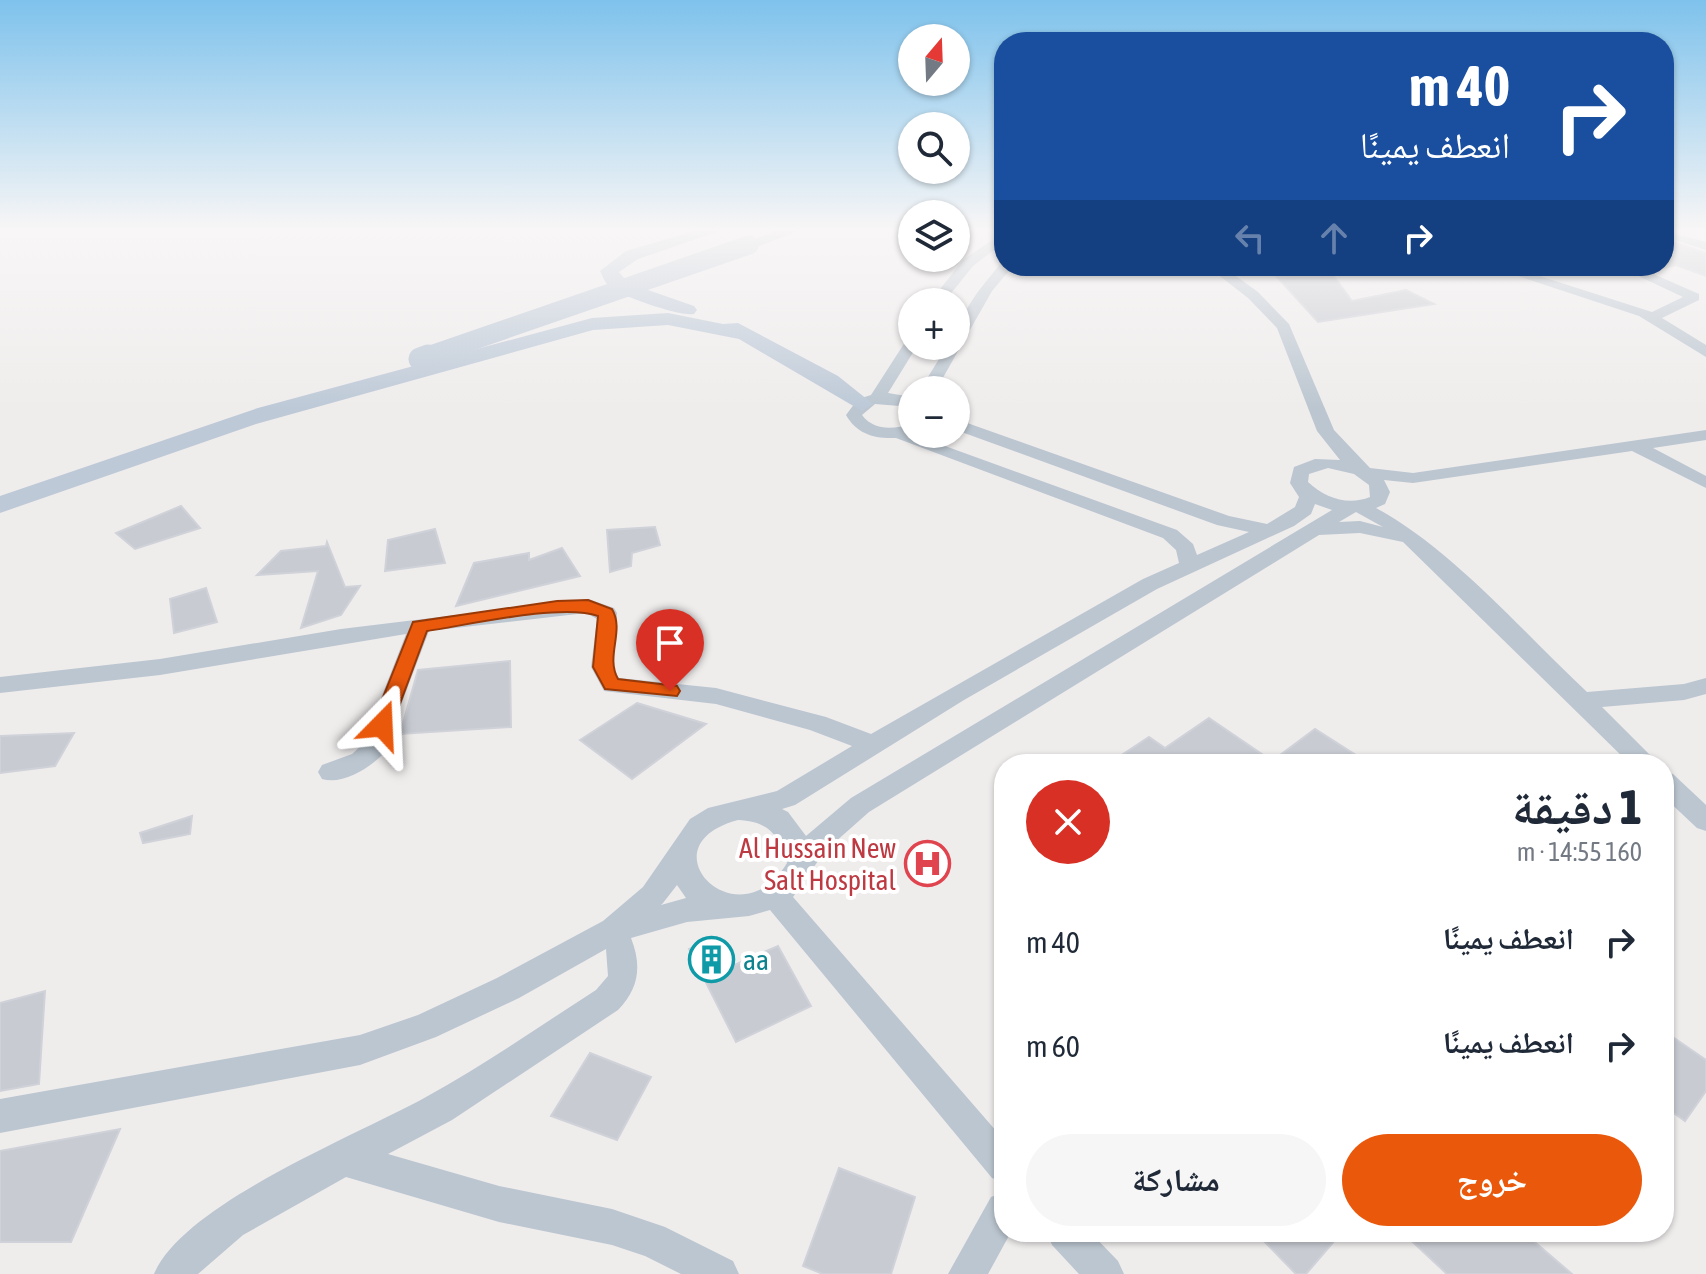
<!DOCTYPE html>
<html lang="ar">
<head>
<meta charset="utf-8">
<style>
  body { margin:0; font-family:"Asap Condensed","Noto Naskh Arabic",sans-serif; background:#f6f6f7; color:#1f2937; direction:rtl; height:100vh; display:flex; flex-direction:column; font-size:30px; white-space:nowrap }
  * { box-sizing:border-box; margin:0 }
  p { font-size:26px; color:#747a83 }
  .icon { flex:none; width:44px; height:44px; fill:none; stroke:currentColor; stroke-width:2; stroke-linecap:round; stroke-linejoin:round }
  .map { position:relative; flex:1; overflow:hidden; direction:ltr }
  .panel { position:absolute; left:994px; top:754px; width:680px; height:488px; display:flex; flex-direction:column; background:#fff; border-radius:32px; box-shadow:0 2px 6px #0004; direction:rtl }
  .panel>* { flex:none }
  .banner { position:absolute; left:994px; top:32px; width:680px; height:244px; border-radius:32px; box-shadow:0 2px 6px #0004; direction:rtl; background:#1a4fa0; color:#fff; overflow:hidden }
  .needle { width:52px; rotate:19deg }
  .fabs { position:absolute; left:898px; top:24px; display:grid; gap:16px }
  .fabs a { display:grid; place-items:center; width:72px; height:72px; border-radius:50%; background:#fff; box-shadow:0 2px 6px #0004; font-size:40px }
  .pin { position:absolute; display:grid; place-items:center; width:68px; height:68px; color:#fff; margin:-82px -34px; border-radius:50% 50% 50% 0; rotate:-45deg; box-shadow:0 0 8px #0007 }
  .pin .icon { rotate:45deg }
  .me { position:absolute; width:88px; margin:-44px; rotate:21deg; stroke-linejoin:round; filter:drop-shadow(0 0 6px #0008) }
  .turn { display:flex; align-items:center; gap:28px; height:168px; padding:0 32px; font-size:36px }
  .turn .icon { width:104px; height:104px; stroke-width:2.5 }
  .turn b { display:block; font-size:56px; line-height:68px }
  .lanes { display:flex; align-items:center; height:76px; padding:0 32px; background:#0003; justify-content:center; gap:40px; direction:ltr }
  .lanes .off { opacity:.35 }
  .round { display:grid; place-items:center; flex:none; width:84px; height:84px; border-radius:42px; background:#f6f6f7 }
  .overview { display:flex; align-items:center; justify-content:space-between; height:136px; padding:0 32px }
  h1 { font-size:48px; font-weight:800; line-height:60px }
  .action { display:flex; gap:16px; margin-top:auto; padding:16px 32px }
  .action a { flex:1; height:92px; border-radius:48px; background:#ea580c; color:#fff; font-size:32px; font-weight:800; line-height:92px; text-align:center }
  .action a+a { background:#f6f6f7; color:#1f2937 }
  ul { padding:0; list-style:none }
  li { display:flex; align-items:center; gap:24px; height:104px; padding:0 32px }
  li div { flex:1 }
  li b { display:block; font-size:30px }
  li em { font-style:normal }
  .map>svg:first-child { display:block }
  .building { fill:#c8cbd2; stroke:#d0d2d9; stroke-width:2 }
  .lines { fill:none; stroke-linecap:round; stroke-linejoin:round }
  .minor { fill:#bbc6d0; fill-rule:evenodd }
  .secondary { fill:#bdc9d7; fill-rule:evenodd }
  .secondary-bridge-far1 { stroke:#bdc9d7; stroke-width:19 }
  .secondary-bridge { stroke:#bdc9d7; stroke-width:23 }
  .route { fill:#ea580c; stroke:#983908; stroke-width:2 }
  .labels { text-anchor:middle; stroke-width:8; stroke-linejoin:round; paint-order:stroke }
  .near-health-label { font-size:28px; fill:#be3a42; stroke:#fff; text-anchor:end }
  .near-culture-label { font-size:28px; fill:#0d838f; stroke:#fff; text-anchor:start }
</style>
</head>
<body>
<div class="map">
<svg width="1706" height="1274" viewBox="0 0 1706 1274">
  <rect width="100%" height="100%" fill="#efecec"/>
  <g class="building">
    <polygon points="1664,239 1706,253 1706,276 1676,265 1664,268"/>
    <polygon points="1333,275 1352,301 1406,290 1434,304 1318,322 1277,277"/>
    <polygon points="181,506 200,528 135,549 116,533"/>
    <polygon points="655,527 660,545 632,553 631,566 610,572 607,530"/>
    <polygon points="435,529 445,563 385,571 388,540"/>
    <polygon points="327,542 345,587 360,586 341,615 301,628 318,571 257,575 281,551 326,546"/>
    <polygon points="562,548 580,576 456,606 474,563 529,553 529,560"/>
    <polygon points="206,588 217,622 174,633 170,599"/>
    <polygon points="510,661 511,727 400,734 418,670"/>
    <polygon points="637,703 706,724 632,779 580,740"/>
    <polygon points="1209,718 1272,761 1315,729 1370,764 1108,764 1149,737 1165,748"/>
    <polygon points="74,733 55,766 0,773 0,736"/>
    <polygon points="192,816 190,834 143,843 140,833"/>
    <polygon points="717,937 732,966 778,946 811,1006 736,1042 689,949"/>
    <polygon points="45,991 39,1084 0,1091 0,1003"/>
    <polygon points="1664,1031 1706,1060 1706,1091 1685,1121 1664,1106"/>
    <polygon points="590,1053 651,1077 617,1140 551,1116"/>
    <polygon points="120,1129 71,1242 0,1242 0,1151"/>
    <polygon points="839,1168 915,1197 891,1274 823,1274 803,1266"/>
    <polygon points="1255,1232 1342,1232 1306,1274 1296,1274"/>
    <polygon points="1402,1232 1523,1232 1572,1274 1447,1274"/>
  </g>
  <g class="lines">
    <g class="minor">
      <polygon points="1664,231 1706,242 1706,250 1664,236"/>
      <polygon points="1004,232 1004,242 973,266 944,302 930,302 963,260"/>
      <path d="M1001,263l12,3 -21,25 -56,99h-16l27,-44h9c0,-32 26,-59 45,-83z"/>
      <path d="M1207,266h15l36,26 31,32 45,106 36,38 43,5 293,-43v10l-53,8 53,28v12l-74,-37 -219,32 -29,-3 6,12 -5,12 -9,4c76,41 147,124 211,184l97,-8 22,-6v16l-22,6 -82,7 57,57h-29l-227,-222 -43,-9 -41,2 -450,277 -44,39 -32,46 211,243v43l-12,-5 -222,-268 -21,6 -62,6 -56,16c11,28 8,50 -13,72l-166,110 -64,34 111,32 113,23 53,18 68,34 6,13h-58l-36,-18 -33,-11 -113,-23 -153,-45 -103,58 -45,39h-44c30,-71 204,-139 272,-177 58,-32 114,-71 170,-107l12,-14 -2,-27 -87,49 -83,39 -76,28 -360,68v-34l360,-64 58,-20 79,-37 106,-57 40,-34 47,-68 18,-11 69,-17 75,-45 -42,-16 -94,-26 -112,-13 -13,-24 6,-48 -11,-6 -157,18 -47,124c-14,14 -40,30 -60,24l-4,-7 4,-7 30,-11 11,-10 43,-110 -246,41 -160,18v-16l160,-18 181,-30 247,-30 26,9 3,5 -4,54 6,11 97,10 110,29 45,17 272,-155 36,-16 -3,-13 -13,-12 -267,-100c-22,1 -39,-4 -50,-23l12,-16 13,-4 36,-56 5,-1v8h5l-29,47 24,4v10l-37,-3 -13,11c13,17 31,13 50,10v9l265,96 16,14 4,11 52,-23 -32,-7 -261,-95v-11l273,97 38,8 28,-17 4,-10 -9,-14 4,-16 21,-8 25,1 -23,-29 -40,-103 -29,-30zM1328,468l26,6 15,11 1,12c-22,9 -45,1 -62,-15l1,-8zM1315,504l17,6 -481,288 -45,38 -18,-24 -6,-3 13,-4 169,-105 193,-111 137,-63 17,-12zM1356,512l27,15 -23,-6 -21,1zM738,820c32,2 40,14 49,43 -48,81 -146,-17 -49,-43zM677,885l9,13 -25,7 2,-2z"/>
      <polygon points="1488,266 1508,266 1652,312 1683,297 1617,266 1635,266 1699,294 1699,300 1662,318 1706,345 1706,357 1639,316"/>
      <polygon points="1664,771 1673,774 1706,805 1706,831 1697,828 1664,797"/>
      <polygon points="1004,1192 1004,1232 1011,1232 988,1274 948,1274 991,1197"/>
      <polygon points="1047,1232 1090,1232 1118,1261 1124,1274 1079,1274 1052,1245"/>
    </g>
    <g class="secondary">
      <path d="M695,231h24l-81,28 -19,13 9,11 66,23 3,4 -3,4c-13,3 -74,-18 -84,-27 -5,-4 -7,-10 -10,-16l26,-20z"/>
      <polygon points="775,231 798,231 749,250 740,245"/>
      <polygon points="668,313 723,324 738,323 838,376 873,404 862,411 739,339 668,325 593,330 256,424 0,513 0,496 258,408 592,318"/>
    </g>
    <polyline class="secondary-bridge-far1" points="422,358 749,245"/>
    <polyline class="secondary-bridge" points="420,359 428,356"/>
  </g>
  <linearGradient id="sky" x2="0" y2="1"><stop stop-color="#7ec2ec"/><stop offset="0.56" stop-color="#f8f6f6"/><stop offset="1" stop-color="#f8f6f6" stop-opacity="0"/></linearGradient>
  <rect width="1706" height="409" fill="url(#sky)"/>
  <path class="route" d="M588,600l24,9c13,22 -7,47 6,70l59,7 3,5 -3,5 -72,-7 -12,-22 5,-51c-36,-13 -130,9 -171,15l-35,94 -3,5h-14l-3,-5 41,-103 144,-21z"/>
  <defs>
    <symbol id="hospital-ring" viewBox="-11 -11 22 22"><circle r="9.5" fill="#fff" stroke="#e0444e" stroke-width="1.5"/><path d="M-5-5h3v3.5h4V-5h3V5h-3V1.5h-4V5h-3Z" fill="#e0444e"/></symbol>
    <symbol id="building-ring" viewBox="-11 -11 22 22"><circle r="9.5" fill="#fff" stroke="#0f9aa8" stroke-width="1.5"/><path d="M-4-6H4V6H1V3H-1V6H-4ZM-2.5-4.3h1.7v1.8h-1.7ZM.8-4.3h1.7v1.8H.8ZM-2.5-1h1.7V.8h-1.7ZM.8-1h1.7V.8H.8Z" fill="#0f9aa8"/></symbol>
  </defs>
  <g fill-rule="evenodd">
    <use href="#hospital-ring" x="902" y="838" width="51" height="51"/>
    <use href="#building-ring" x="686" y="934" width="51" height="51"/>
  </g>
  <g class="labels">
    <g class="near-health-label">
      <text x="896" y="858">Al Hussain New<tspan x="896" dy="32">Salt Hospital</tspan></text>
    </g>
    <g class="near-culture-label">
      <text x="743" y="970">aa</text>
    </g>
  </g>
</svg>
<div class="fabs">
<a><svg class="needle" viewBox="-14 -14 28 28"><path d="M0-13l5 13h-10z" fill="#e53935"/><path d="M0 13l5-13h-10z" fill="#747a83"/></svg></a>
<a><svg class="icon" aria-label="search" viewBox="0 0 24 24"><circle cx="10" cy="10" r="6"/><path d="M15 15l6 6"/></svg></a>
<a><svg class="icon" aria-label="layers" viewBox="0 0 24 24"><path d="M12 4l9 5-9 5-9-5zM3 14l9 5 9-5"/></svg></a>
<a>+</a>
<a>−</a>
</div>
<div class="pin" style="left:670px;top:691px;background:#d93025"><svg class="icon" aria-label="arrive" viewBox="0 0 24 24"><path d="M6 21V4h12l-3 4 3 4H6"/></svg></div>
<svg class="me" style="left:382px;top:725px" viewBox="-20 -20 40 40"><path d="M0-17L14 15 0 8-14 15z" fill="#ea580c" stroke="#fff" stroke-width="4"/></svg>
<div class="banner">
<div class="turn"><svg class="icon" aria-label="right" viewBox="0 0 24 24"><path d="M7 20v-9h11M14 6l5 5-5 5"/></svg><div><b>40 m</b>انعطف يمينًا</div></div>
<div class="lanes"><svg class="icon off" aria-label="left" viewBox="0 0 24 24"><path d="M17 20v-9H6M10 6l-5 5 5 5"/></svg><svg class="icon off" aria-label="ahead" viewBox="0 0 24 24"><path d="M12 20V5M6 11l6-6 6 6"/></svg><svg class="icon" aria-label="right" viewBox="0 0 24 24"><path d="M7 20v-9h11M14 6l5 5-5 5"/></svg></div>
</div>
<section class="panel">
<div class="overview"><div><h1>1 دقيقة</h1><p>160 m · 14:55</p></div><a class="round" style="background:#d93025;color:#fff"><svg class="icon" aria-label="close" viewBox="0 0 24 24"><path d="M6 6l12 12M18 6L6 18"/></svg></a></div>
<ul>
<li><svg class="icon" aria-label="right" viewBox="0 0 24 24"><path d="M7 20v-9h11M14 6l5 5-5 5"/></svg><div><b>انعطف يمينًا</b></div><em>40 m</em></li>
<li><svg class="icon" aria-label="right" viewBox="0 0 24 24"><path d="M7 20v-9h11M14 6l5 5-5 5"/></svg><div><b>انعطف يمينًا</b></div><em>60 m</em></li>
</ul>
<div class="action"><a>خروج</a><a>مشاركة</a></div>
</section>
</div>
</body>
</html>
